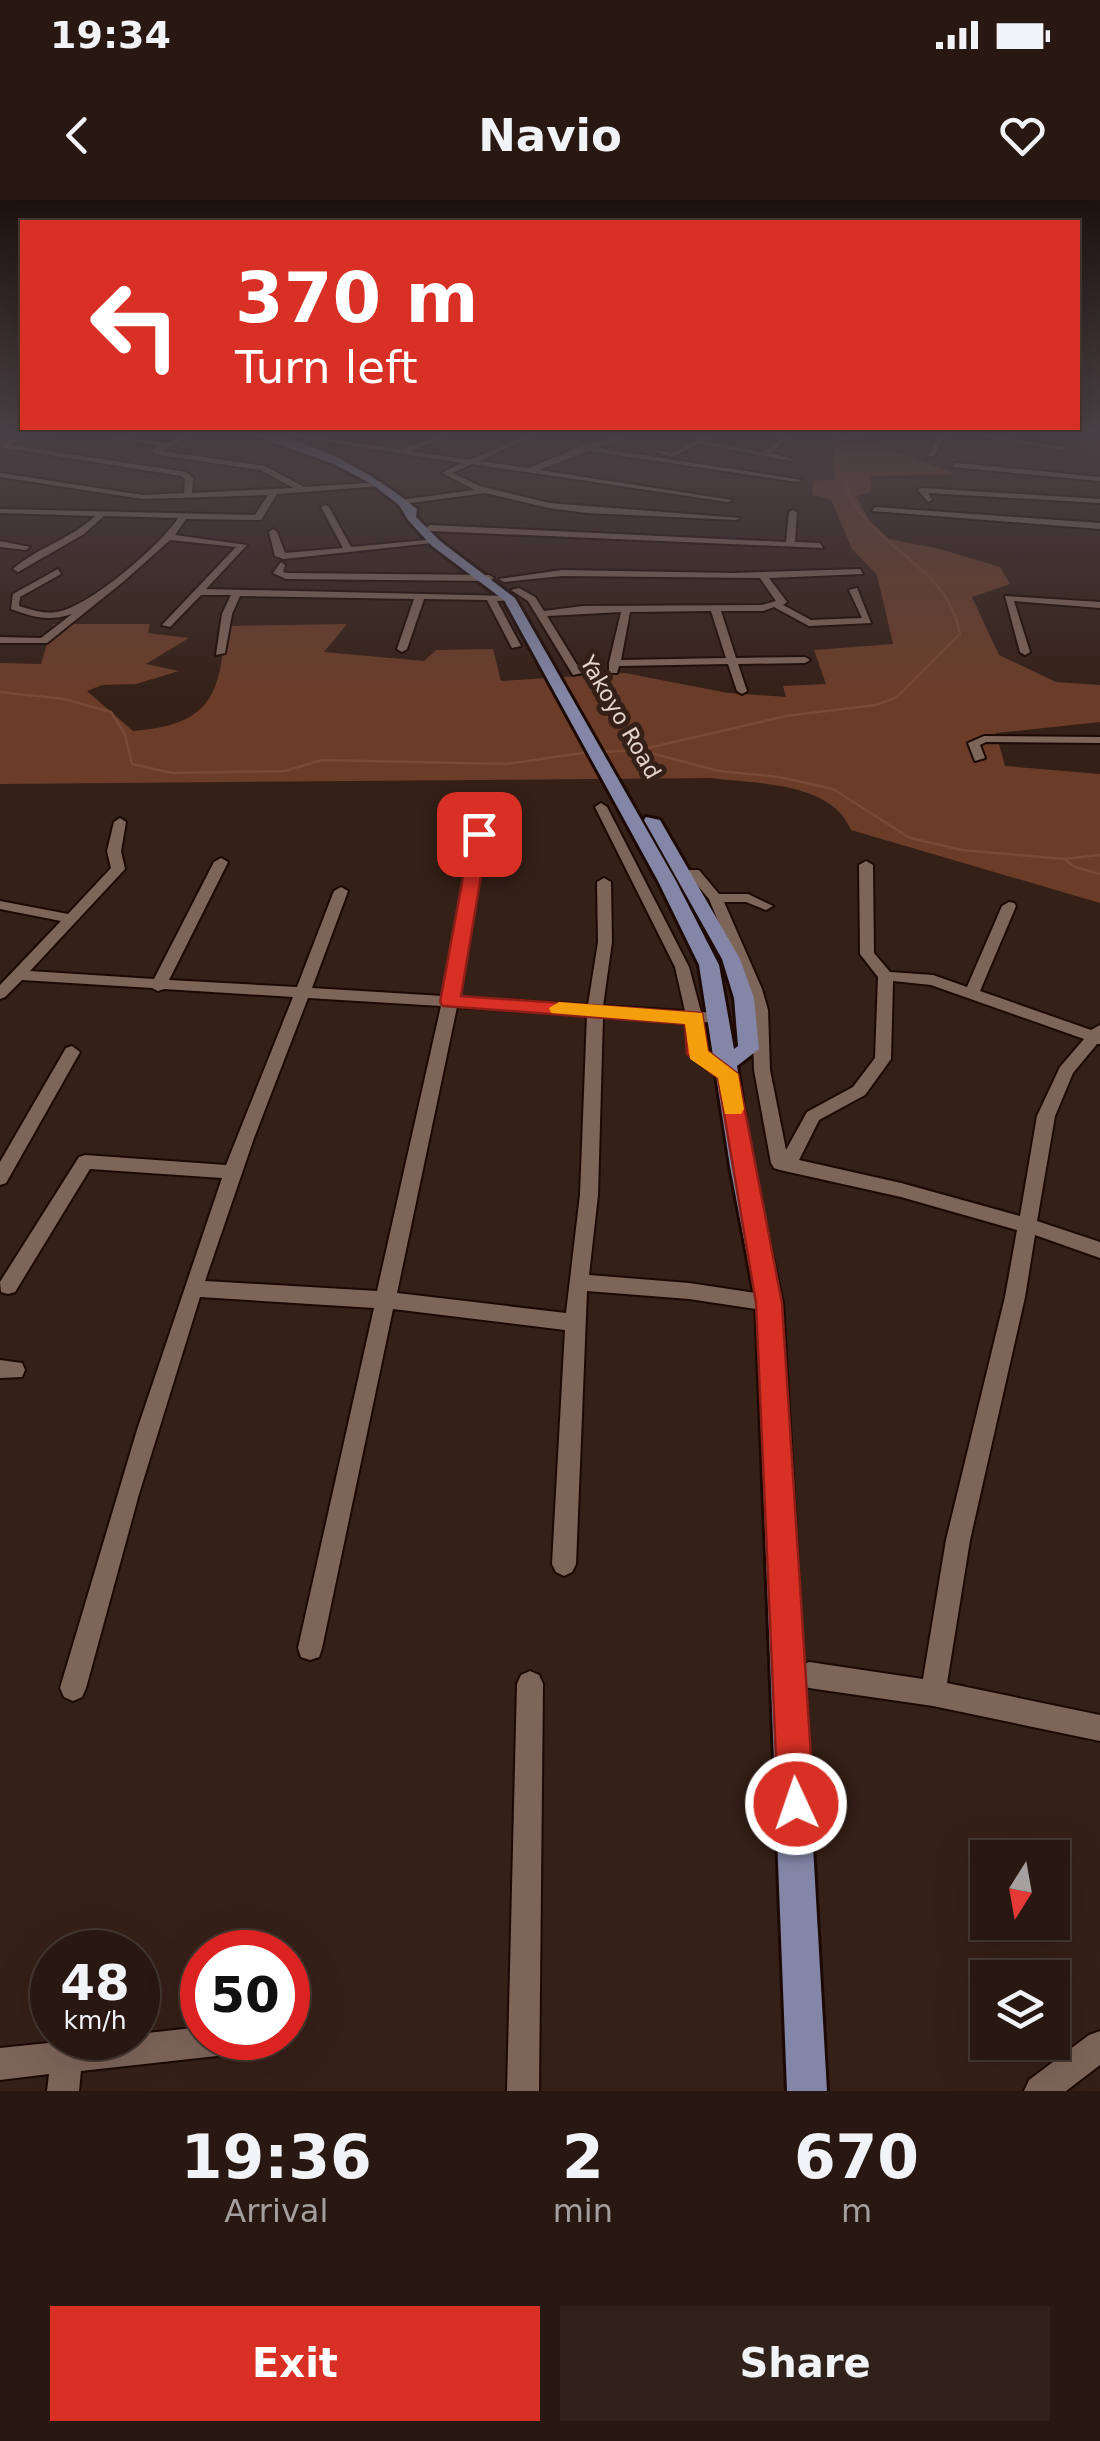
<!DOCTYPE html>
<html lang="en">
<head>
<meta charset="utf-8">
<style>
  body { margin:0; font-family:"DejaVu Sans",sans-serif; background:#30211a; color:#f1f3f6; height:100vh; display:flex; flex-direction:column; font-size:38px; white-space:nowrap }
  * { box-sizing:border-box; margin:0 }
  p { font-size:32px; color:#a5a09f }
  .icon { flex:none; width:55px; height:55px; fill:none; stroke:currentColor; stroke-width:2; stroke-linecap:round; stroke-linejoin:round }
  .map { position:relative; height:1891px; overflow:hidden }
  .sheet { display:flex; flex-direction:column; background:#281811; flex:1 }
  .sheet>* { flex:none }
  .guide { position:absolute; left:20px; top:20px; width:1060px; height:210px; border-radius:0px; box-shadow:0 10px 40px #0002,0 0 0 2px #443731; background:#d93025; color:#fff; overflow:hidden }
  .needle { width:65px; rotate:191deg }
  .controls { position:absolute; left:970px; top:1640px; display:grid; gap:20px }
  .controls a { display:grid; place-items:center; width:100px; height:100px; border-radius:0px; background:#281811; box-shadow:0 10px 40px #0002,0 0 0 2px #443731; font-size:50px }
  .speed { position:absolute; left:30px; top:1730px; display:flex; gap:20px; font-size:50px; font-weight:700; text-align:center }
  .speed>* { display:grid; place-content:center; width:130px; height:130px; border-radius:50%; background:#281811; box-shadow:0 10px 40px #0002,0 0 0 2px #443731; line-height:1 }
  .speed small { font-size:25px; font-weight:400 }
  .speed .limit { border:15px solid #d22; background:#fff; color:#111 }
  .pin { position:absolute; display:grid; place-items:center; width:85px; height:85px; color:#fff; margin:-42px; border-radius:20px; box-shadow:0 5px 15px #0006 }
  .me { position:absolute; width:110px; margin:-55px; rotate:357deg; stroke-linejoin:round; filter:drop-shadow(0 0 8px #0008) }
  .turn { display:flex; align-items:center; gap:35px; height:210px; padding:0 50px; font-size:45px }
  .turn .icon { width:130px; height:130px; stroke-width:2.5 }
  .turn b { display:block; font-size:70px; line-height:85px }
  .eta { display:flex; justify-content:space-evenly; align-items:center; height:170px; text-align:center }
  .eta b { font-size:60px; font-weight:700; line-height:70px }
  .cta { display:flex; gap:20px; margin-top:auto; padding:20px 50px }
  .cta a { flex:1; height:115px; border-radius:0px; background:#d93025; color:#fff; font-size:40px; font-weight:700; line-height:115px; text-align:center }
  .cta a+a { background:#30211a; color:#f1f3f6 }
  .status { display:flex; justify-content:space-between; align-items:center; height:70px; padding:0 50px; background:#281811; direction:ltr }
  .status svg { height:28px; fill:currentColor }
  header { display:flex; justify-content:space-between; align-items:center; height:130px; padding:0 50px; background:#281811; font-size:45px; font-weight:700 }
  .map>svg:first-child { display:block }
  .forest { fill:#6b3d29 }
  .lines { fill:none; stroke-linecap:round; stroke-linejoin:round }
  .stream { stroke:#794a35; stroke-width:2.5 }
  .minor-casing { stroke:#1c0903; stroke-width:4 }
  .major-casing { stroke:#1c0903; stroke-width:6 }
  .minor { fill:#7e655a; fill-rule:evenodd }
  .major { fill:#8386a6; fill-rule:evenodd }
  .route { fill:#d93025; stroke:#8d1f18; stroke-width:2.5 }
  .slow { fill:#f59e0b }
  .labels { text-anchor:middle; stroke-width:10; stroke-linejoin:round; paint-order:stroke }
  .far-street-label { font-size:22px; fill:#e3d5ce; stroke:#352017 }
</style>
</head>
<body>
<div class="status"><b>19:34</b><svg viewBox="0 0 49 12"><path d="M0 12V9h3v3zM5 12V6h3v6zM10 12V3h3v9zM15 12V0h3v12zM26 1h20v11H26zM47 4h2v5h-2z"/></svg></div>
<header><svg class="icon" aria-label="back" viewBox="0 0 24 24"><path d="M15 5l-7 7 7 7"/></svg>Navio<svg class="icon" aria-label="heart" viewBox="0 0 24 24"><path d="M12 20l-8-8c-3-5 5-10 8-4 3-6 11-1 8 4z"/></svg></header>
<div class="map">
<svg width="1100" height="1891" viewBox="0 0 1100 1891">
  <rect width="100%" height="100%" fill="#352017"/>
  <path class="forest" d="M832,238h28l96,36 -85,2v16l-15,4 13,24 20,19 51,10 60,18 10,17 -38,13 27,58 57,27 44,3v37l-104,11 9,33 95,8v129l-249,-73c-20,-49 -96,-46 -140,-52l-711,6v-121l41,1 12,-40h97l-2,9 41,5 -43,26 33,7 -43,13 -34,1 -15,6 46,40c76,-6 88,-34 92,-105l122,-2 -23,28 100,9 12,-11 57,-1 8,32 124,-8 103,20 58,4 -3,-11 43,-2 -12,-34 79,-6 -16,-69 -25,-26 -21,-50 -19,-4 1,-14 22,-2z"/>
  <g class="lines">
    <g class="stream">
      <polyline points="0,492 64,499 111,512 125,534 132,564 172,573 285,571 322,560 507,564 589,552"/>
      <path d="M644,549l142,-33 90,-11 21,-8 63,-63c-14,-78 -104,-87 -117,-161 -2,-13 1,-28 1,-40"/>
      <polyline points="599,552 639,550 719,571 779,577 833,589 910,638 962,650 1064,659 1075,667 1100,674"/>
      <polyline points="1065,659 1100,655"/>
    </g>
    <defs>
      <g id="minor">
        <path d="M23,233h8l-21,12 176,27 7,6 -1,15 102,-5 -34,-18 -106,-16 -3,-4 9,-4 -79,-13 86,10 21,-10h8l-34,18 103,15 39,21 79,-5 -3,4 -103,8 -16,26 -75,-1 -11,16 72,10 -41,44 306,7v4l-15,1 24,45 -9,2 -25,-48 -63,-1 -17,50 -5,3 -5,-3 17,-50 -174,-3 -8,18 -7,39 -9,2 6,-41 9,-19h-30l-31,32 -8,-2 74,-78 -66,-7 -47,42 -76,61h-47v-6l41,1 31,-24c-23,8 -40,3 -61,-5l2,-15 45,-25 3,5 -41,23 -1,9c13,4 24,8 38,6 32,-5 104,-67 121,-94l-74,-2 -20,18 -66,38 -5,-3c25,-22 58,-30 82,-53l-95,-3v-4l255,6 13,-20 -125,4 -143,-22v-4l143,22 41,-2 1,-14 -4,-3 -181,-29z"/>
        <polygon points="270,233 286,233 400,249 448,233 457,233 410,251 470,260 532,233 540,233 479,261 529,268 582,246 626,233 634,233 598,248 802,280 798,282 589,251 539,270 732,300 728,302 472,264 452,273 480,286 549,303 740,318 736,320 587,313 549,308 485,293 403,304 400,300 475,290 442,273 462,263"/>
        <polygon points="712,233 721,233 706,241 763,252 785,236 789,236 789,238 770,253 794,259 790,261 700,244 672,257 654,252 658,250 671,253"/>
        <polygon points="950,233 959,233 943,240 934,256 928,256 937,237"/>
        <polygon points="960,233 975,233 1068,248 1064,250"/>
        <polygon points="956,263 1100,277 1100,281 953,267"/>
        <polygon points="922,288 1100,299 1100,303 928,293 932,300 928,302 918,290"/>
        <polygon points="325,305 329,307 351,347 437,339 441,342 284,359 275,356 269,332 273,329 277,332 285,353 343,348 321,307"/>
        <polygon points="875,307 1100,323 1100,329 872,311"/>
        <polygon points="793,310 797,312 795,342 820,343 823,348 430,331 426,328 430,325 786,342 789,312"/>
        <polygon points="0,341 30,347 26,350 0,347"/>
        <polygon points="281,362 285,365 283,372 287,373 489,375 494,378 489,381 286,379 273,373"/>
        <path d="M860,369l3,5 -94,4 18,24 -4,3 28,15 51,-2 -13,-28 8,-2 14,35 -62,3 -35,-19 -11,4h-42l15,47 69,-1 5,3 -5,3 -67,1 9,27 -5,3 -5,-3 -9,-27 -109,2 -2,7h-8v-10l12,-51 -74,4 35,57 -9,2 -45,-74 -17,-11 8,-2 16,9 9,14 39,-5 179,-1 14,-4 -16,-23 -198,-2 -58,6 -5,-3 63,-9 171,3zM711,411l15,47 -105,2 9,-48z"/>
        <polygon points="1005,396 1100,402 1100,408 1014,401 1030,452 1025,455 1020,452"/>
        <polygon points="984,536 1100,537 1100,543 986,542 980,545 985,558 975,561 968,543"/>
        <path d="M601,603l6,4 82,160 12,45 16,1 8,5 -8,5 -14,-1 2,29 31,23 -2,4h-12l-31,-20 -4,-37 -84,-5 -5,179 -9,80 100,8 80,12 7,2 3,6 -3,6 -7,2 -80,-12 -102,-8 -11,273 -4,8 -8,4 -8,-4 -4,-8 13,-234 -172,-21 -71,339 -3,9 -9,3 -9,-3 -3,-9 76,-340 -174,-11 -61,197 -53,194 -4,9 -9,4 -9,-4 -4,-9 77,-258 85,-252 -132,-9 -75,123 -7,2 -7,-2 -1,-10 79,-125 6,-2 141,10 67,-168 -129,-8 -6,2 -6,-3 -130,-8 -17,17 -5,2v-14l61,-64 -61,-12v-8l68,13 43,-46 -4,-17 7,-29 6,-4 6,4 -5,29 4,18 -95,102 124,8 60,-117 7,-4 7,4 -59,118 128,7 37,-96 7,-4 7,4 -36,97 131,8 30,-162 6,-4 6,4 -26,163 129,8 10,-63 -1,-60 7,-4 7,4 1,60 -9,64 82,5 -10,-44 -80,-160zM308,798l133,8 -64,285 -172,-10 49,-143zM457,807l130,8 -7,180 -14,118 -169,-20z"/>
        <path d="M866,661l7,4 1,88 16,19 43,3 34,12 35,-81 7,-4 5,1 2,3 -36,85 111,39 9,-5v19h-3l-24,29 -18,43 -18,105 63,21v16l-65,-23 -10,62 -55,243 -23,143 153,32v26l-167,-35 -124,-18 -9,-4 -4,-9 4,-9 9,-4 114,17 23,-139 59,-243 12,-67 -116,-33 -121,-27 -6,-2 -3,-5 -17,-93 -2,-60 -6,-21 -37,-90 -22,-26 2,-3h10l20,24h29l25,12 -7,4 -20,-8h-22l38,87 6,21 2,60 16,80 21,-38 46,-25 22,-29 3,-81 -18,-23 -1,-89zM893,781l38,4 153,54 -24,28 -23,49 -17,100 -119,-33 -102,-23 20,-40 46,-25 26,-36z"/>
        <polygon points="72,846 80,852 6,983 0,985 0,962 66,848"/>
        <polygon points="0,1160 22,1163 25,1170 22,1177 0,1178"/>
        <polygon points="530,1471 539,1475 543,1484 539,1891 507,1891 517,1484 521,1475"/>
        <polygon points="202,1827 202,1838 259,1838 255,1849 244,1853 81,1871 79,1891 47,1891 49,1874 0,1880 0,1848 58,1842 67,1839 72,1841 138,1838 138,1834"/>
        <polygon points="1100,1831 1100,1865 1066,1891 1024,1891 1029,1880 1089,1835"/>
      </g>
      <path id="major" d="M247,233c53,-3 131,43 170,76l-1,8 24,24 75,57 161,283 43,84 15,84 4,-3 -4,-48 -12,-39 -78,-139 2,-3 14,3 80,139 14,39 5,51 -22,17 15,100 30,137 45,788h-40l-31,-788 -26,-137 -31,-201 -41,-84 -154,-281 -72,-54 -24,-26 -9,-15 -27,-21 -38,-20z"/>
    </defs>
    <use href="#minor" class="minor-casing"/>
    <use href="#major" class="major-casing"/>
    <use href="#minor" class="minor"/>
    <use href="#major" class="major"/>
  </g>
  <linearGradient id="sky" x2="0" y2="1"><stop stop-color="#1d120d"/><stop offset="0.47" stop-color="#4b4247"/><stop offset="1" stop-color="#4b4247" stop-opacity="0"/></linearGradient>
  <rect width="1100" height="497" fill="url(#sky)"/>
  <polygon class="route" points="479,629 488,634 461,796 702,813 708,851 738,874 782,1103 814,1604 809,1616 796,1621 783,1616 778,1604 756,1103 718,878 687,854 685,824 443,806 440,802 471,634"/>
  <polygon class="slow" points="559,802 702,813 708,851 738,874 744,909 741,914 725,914 718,878 690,859 685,824 551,813 549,808"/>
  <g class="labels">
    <g class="far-street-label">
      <text transform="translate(621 517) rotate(60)" y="8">Yakoyo Road</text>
    </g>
  </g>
</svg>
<div class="controls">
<a><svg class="needle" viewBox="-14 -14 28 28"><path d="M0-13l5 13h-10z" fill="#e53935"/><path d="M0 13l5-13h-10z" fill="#a5a09f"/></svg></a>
<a><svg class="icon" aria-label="layers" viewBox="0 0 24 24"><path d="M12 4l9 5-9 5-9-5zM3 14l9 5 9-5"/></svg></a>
</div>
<div class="speed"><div>48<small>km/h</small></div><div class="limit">50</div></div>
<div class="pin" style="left:479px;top:634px;background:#d93025"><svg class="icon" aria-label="arrive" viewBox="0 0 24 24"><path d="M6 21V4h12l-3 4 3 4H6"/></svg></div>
<svg class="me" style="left:796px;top:1604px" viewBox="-20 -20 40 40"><circle r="17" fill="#d93025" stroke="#fff" stroke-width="3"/><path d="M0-11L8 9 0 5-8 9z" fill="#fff"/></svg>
<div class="guide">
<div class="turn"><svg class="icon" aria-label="left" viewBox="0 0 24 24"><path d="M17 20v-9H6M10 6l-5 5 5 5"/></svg><div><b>370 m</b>Turn left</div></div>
</div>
</div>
<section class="sheet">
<div class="eta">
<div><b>19:36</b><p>Arrival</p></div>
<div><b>2</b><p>min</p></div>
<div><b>670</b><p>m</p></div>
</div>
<div class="cta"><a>Exit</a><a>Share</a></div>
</section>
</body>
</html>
